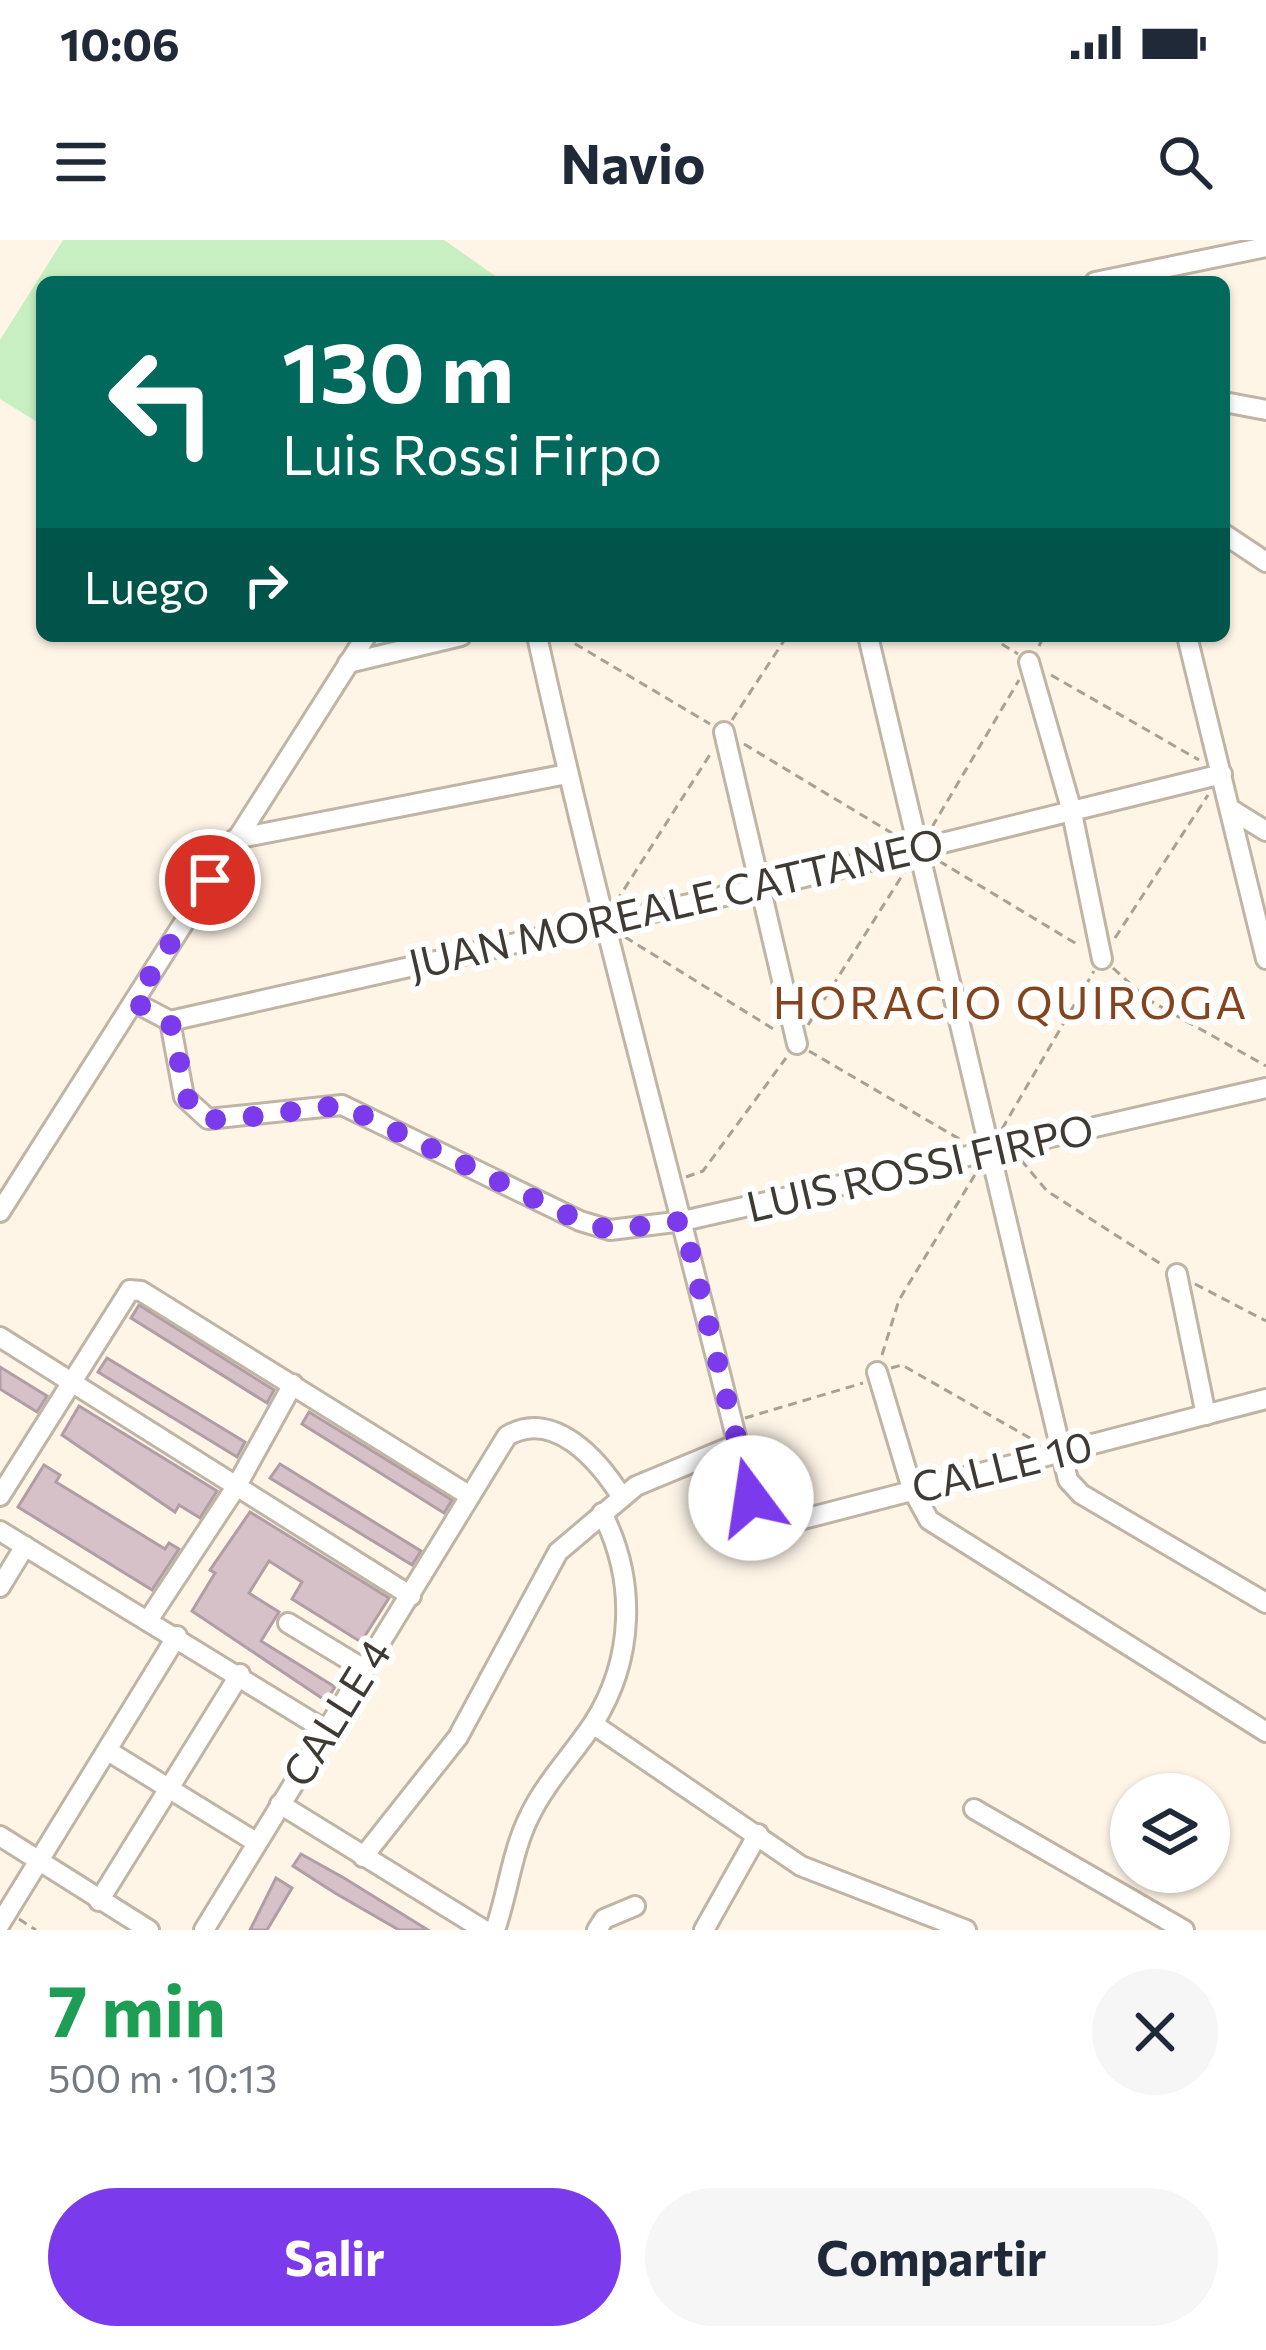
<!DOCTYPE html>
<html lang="es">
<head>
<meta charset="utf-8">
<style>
  body { margin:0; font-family:Commissioner,sans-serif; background:#f6f6f7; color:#1f2937; height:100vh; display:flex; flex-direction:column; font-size:45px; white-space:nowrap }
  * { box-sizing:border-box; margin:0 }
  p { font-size:39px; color:#747a83 }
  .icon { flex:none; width:66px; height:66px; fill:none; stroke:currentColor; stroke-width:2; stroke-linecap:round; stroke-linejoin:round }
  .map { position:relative; height:1690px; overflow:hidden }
  .sheet { display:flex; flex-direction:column; background:#fff; flex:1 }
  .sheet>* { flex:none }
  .guide { position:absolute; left:36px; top:36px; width:1194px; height:366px; border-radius:18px; box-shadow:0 3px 9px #0004; background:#00695c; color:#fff; overflow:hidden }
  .buttons { position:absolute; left:1110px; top:1533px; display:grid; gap:24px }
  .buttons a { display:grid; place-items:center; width:120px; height:120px; border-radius:50%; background:#fff; box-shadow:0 3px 9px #0004; font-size:60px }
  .pin { position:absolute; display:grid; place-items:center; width:102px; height:102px; color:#fff; margin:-51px; border:6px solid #fff; border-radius:50%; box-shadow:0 3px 12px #0007 }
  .me { position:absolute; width:132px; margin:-66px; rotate:346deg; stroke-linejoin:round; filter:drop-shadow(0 0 9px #0008) }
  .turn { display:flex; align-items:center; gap:42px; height:252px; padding:0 48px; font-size:54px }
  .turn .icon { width:156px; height:156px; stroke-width:2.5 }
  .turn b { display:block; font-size:84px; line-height:102px }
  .then { display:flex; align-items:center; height:114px; padding:0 48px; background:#0003; gap:24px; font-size:45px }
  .round { display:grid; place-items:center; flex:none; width:126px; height:126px; border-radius:63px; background:#f6f6f7 }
  .overview { display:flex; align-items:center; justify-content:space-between; height:204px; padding:0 48px }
  h1 { font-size:72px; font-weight:700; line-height:90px; color:#1e9e55 }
  .primary-button { display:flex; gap:24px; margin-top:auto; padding:24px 48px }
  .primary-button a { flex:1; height:138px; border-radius:72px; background:#7c3aed; color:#fff; font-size:48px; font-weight:700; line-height:138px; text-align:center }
  .primary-button a+a { background:#f6f6f7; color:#1f2937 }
  .status { display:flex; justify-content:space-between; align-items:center; height:84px; padding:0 60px; background:#fff; direction:ltr }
  .status svg { height:33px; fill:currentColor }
  header { display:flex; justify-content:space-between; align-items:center; height:156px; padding:0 48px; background:#fff; font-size:54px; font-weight:700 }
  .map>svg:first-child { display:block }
  .green { fill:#c7efc2 }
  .building { fill:#d6c1c9; stroke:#b19da5; stroke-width:3 }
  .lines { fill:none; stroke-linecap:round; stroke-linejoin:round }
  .minor-casing { stroke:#c0b5a5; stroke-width:24 }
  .path { stroke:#a8a196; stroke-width:3; stroke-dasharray:9 6; stroke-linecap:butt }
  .minor { stroke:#fff; stroke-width:18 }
  .route { stroke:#7c3aed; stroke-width:21; stroke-dasharray:0 37.8 }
  .labels { text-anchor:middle; stroke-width:12; stroke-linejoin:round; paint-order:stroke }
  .street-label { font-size:42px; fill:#3f3b34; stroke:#fff }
  .neighbourhood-label { font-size:45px; letter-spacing:3px; fill:#83441e; stroke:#fff }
</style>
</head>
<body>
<div class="status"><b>10:06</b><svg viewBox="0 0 49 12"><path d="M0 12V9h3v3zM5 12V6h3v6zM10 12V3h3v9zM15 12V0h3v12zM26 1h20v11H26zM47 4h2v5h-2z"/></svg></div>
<header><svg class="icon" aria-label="menu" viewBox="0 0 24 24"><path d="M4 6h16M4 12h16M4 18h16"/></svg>Navio<svg class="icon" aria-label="search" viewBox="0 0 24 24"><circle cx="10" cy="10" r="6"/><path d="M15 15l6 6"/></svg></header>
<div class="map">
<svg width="1266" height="1690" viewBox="0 0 1266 1690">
  <rect width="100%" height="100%" fill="#fef5e7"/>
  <polygon class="green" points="63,0 444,0 504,42 42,42 42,185 0,159 0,100"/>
  <g class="building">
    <polygon points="139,1065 274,1150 267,1163 131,1078"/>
    <polygon points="107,1118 245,1202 237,1217 98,1132"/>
    <polygon points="0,1127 47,1156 37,1172 0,1149"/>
    <polygon points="79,1166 217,1251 200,1278 179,1265 175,1272 62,1195"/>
    <polygon points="309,1172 452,1260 444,1273 302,1184"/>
    <polygon points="280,1224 421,1311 412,1325 270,1238"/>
    <polygon points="44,1225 60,1235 56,1242 165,1309 169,1303 179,1309 152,1350 18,1267"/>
    <polygon points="250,1272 389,1358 361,1402 292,1359 302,1342 269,1321 249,1353 279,1372 261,1401 335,1447 326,1461 192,1371 215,1333 210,1330"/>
    <polygon points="301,1614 344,1638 428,1690 399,1690 335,1653 293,1626"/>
    <polygon points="276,1638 292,1648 267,1690 250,1690"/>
  </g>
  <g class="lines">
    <defs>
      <g id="minor">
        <polyline points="1095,42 1266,7"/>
        <polyline points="1224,162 1266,170"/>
        <polyline points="1224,294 1266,322"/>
        <path d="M537,396c64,289 144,574 214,862 10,20 15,26 37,25l478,-124"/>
        <polyline points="868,396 1068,1240 1081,1254 1266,1363"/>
        <polyline points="1187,396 1266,719"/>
        <polyline points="1029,422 1071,568 1102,719"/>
        <polyline points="348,423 461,396"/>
        <polyline points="724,492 797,804"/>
        <polyline points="1232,570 1266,591"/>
        <polyline points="235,599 567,534"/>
        <polyline points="134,762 170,781 760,648 1222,534"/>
        <polyline points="170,781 184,857 208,879 342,865 580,981 610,990 683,981 1266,848"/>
        <polyline points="0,972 366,396"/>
        <polyline points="1177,1034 1206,1175"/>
        <polyline points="0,1097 411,1356"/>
        <polyline points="877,1132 912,1249 929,1280 1266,1492"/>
        <polyline points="0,1256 130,1050 141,1051 470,1256"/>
        <polyline points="0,1291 325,1490"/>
        <polyline points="0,1347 25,1306"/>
        <polyline points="149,1379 236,1247 293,1144"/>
        <polyline points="288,1383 364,1429"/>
        <polyline points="593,1484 801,1626 966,1690"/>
        <polyline points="108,1511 256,1602"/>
        <polyline points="280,1564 484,1690"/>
        <polyline points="974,1569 1184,1690"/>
        <polyline points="0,1596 149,1690"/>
        <polyline points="363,1617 458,1497 558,1312 636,1246 737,1204"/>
        <polyline points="99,1661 240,1434"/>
        <polyline points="0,1684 177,1396"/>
        <path d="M204,1690l303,-494c47,-28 92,25 114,60"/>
        <path d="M495,1690c13,-37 17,-80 35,-115 16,-33 43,-61 63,-91 41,-64 44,-143 9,-211"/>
        <polyline points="597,1690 604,1679 635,1666"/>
        <polyline points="704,1690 758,1594"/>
      </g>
    </defs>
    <use href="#minor" class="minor-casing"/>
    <g class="path">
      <polyline points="562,396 710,484"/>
      <polyline points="989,396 1018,414"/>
      <polyline points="1039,406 1044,396"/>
      <polyline points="1051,435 1199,520"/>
      <polyline points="732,480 787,396"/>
      <polyline points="744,504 900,598"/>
      <polyline points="932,587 1019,440"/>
      <polyline points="939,621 1080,706"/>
      <polyline points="616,662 711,513"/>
      <polyline points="625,697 775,790"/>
      <polyline points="1115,698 1208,555"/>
      <polyline points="1113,728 1147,759 1266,826"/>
      <polyline points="808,785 905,631"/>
      <polyline points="809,811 961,900"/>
      <polyline points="1002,889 1094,731"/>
      <polyline points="1021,920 1047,951 1161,1024"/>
      <polyline points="686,937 703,931 786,818"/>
      <polyline points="1195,1044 1266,1081"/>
      <polyline points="882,1115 899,1060 976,933"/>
      <polyline points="891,1128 902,1125 1035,1201"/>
      <polyline points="745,1178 863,1143"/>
      <polyline points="19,1679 36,1690"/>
    </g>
    <use href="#minor" class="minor"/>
  </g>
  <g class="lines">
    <polyline class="route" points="210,640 134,762 170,781 190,868 208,879 226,880 342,865 580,981 610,990 683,981 751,1258"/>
  </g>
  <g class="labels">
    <g class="street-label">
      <text transform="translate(676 664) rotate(-13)" y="15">JUAN MOREALE CATTANEO</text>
      <text transform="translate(920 928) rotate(-13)" y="15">LUIS ROSSI FIRPO</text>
      <text transform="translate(1002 1227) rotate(-14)" y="15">CALLE 10</text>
      <text transform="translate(337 1473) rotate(-58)" y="15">CALLE 4</text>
    </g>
    <g class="neighbourhood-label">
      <text x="1011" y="779">HORACIO QUIROGA</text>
    </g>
  </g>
</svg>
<div class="buttons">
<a><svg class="icon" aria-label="layers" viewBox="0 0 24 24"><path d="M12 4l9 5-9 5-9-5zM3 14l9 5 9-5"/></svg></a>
</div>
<div class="pin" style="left:210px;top:640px;background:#d93025"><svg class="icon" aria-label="arrive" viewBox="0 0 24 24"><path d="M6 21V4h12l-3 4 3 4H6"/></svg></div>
<svg class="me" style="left:751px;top:1258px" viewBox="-20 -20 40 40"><circle r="19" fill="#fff"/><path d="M0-13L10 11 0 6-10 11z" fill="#7c3aed"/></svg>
<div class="guide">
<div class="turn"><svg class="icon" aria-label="left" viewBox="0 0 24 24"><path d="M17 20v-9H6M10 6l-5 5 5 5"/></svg><div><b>130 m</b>Luis Rossi Firpo</div></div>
<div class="then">Luego<svg class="icon" aria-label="right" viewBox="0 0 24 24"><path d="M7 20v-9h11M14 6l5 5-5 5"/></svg></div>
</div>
</div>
<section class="sheet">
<div class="overview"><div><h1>7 min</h1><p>500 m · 10:13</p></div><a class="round"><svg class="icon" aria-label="close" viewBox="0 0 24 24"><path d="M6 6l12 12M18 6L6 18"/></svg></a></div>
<div class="primary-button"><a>Salir</a><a>Compartir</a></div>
</section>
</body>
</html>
